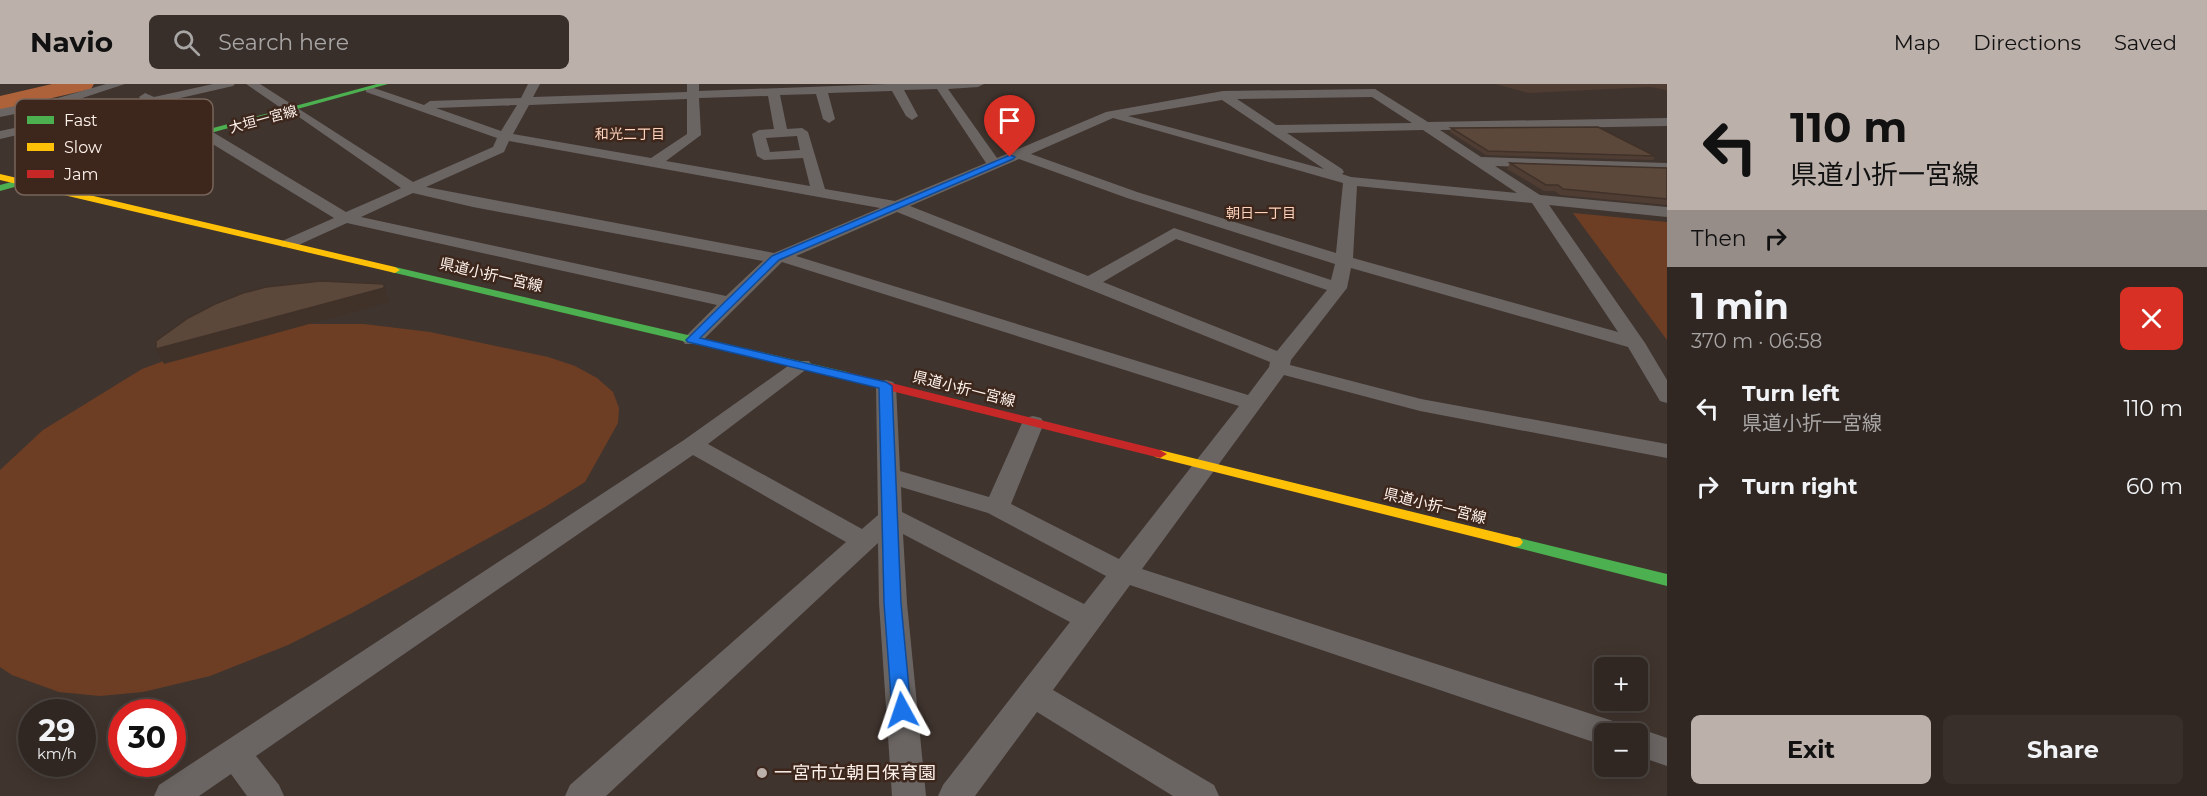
<!DOCTYPE html>
<html lang="en">
<head>
<meta charset="utf-8">
<style>
  body { margin:0; font-family:Montserrat,"Noto Sans JP",sans-serif; background:#382f2a; color:#f1f3f6; height:100vh; display:flex; flex-direction:column; font-size:22px; white-space:nowrap }
  * { box-sizing:border-box; margin:0 }
  p { font-size:20px; color:#a8a5a5 }
  .icon { flex:none; width:33px; height:33px; fill:none; stroke:currentColor; stroke-width:2; stroke-linecap:round; stroke-linejoin:round }
  .map { position:relative; flex:1; overflow:hidden }
  .sheet { display:flex; flex-direction:column; background:#302722; width:540px }
  .sheet>* { flex:none }
  .hud { background:#bcb0aa; color:#111; overflow:hidden }
  .controls { position:absolute; left:1594px; top:573px; display:grid; gap:12px }
  .controls a { display:grid; place-items:center; width:54px; height:54px; border-radius:9px; background:#302722; box-shadow:0 3px 15px #0003,0 0 0 2px #4b4440; font-size:30px }
  .speed { position:absolute; left:18px; top:615px; display:flex; gap:12px; font-size:30px; font-weight:700; text-align:center }
  .speed>* { display:grid; place-content:center; width:78px; height:78px; border-radius:50%; background:#302722; box-shadow:0 3px 15px #0003,0 0 0 2px #4b4440; line-height:1 }
  .speed small { font-size:15px; font-weight:400 }
  .speed .limit { border:9px solid #d22; background:#fff; color:#111 }
  .pin { position:absolute; display:grid; place-items:center; width:51px; height:51px; color:#fff; margin:-62px -26px; border-radius:50% 50% 50% 0; rotate:-45deg; box-shadow:0 0 6px #0007 }
  .pin .icon { rotate:45deg }
  .me { position:absolute; width:66px; margin:-33px; rotate:355deg; stroke-linejoin:round; filter:drop-shadow(0 0 4px #0008) }
  .turn { display:flex; align-items:center; gap:21px; height:126px; padding:0 24px; font-size:27px }
  .turn .icon { width:78px; height:78px; stroke-width:2.5 }
  .turn b { display:block; font-size:42px; line-height:51px }
  .then { display:flex; align-items:center; height:57px; padding:0 24px; background:#0003; gap:12px; font-size:22px }
  .round { display:grid; place-items:center; flex:none; width:63px; height:63px; border-radius:9px; background:#382f2a }
  .overview { display:flex; align-items:center; justify-content:space-between; height:102px; padding:0 24px }
  h1 { font-size:36px; font-weight:700; line-height:45px }
  .primary-button { display:flex; gap:12px; margin-top:auto; padding:12px 24px }
  .primary-button a { flex:1; height:69px; border-radius:9px; background:#bcb0aa; color:#111; font-size:24px; font-weight:700; line-height:69px; text-align:center }
  .primary-button a+a { background:#382f2a; color:#f1f3f6 }
  ul { padding:0; list-style:none }
  li { display:flex; align-items:center; gap:18px; height:78px; padding:0 24px }
  li div { flex:1 }
  li b { display:block; font-size:22px }
  li em { font-style:normal }
  header { display:flex; align-items:center; gap:36px; box-sizing:border-box; height:84px; padding:0 30px; background:#bcb0aa; color:#111 }
  header strong { font-size:28px }
  nav { display:flex; gap:33px; margin-inline-start:auto; font-size:21px }
  .search { width:420px; height:54px; background:#382f2a; display:flex; align-items:center; gap:15px; box-sizing:border-box; padding:0 21px; border-radius:9px; color:#a8a5a5; font-size:22px }
  main { display:flex; flex:1; min-height:0 }
  .map>svg:first-child { display:block }
  .green { fill:#6e3e24 }
  .lines { fill:none; stroke-linecap:round; stroke-linejoin:round }
  .river { fill:#ad6239; fill-rule:evenodd }
  .street { fill:#6a6563; fill-rule:evenodd }
  .fast { fill:#4caf50; fill-rule:evenodd }
  .slow { fill:#ffc107; fill-rule:evenodd }
  .jam { fill:#c62828; fill-rule:evenodd }
  .wall { fill:#4f3d33 }
  .shaded-wall { fill:#403229 }
  .building { fill:#5c473b; stroke:#403229; stroke-width:1.5 }
  .route { fill:#1a73e8; stroke:#114b97; stroke-width:1.5 }
  .poi-dot { fill:#bcb0aa; stroke:#3d271c; stroke-width:2 }
  .labels { text-anchor:middle; stroke-width:5; stroke-linejoin:round; paint-order:stroke }
  .far-street-label { font-size:14px; fill:#fef2ec; stroke:#3d271c }
  .far-neighbourhood-label { font-size:14px; fill:#ffd2bb; stroke:#3d271c }
  .street-label { font-size:15px; fill:#fef2ec; stroke:#3d271c }
  .near-poi-label { font-size:18px; fill:#fef2ec; stroke:#3d271c; text-anchor:start }
  .key { fill:#3d271c; stroke:#77645a; stroke-width:1.5 }
  .key-label { font-size:16px; fill:#fef2ec }
</style>
</head>
<body>
<header>
<strong>Navio</strong>
<div class="search"><svg class="icon" aria-label="search" viewBox="0 0 24 24"><circle cx="10" cy="10" r="6"/><path d="M15 15l6 6"/></svg>Search here</div>
<nav><a>Map</a><a>Directions</a><a>Saved</a></nav>
</header>
<main>
<div class="map">
<svg width="1667" height="712" viewBox="0 0 1667 712">
  <rect width="100%" height="100%" fill="#40342e"/>
  <g class="green">
    <polygon points="1573,129 1667,138 1667,256"/>
    <polygon points="299,240 364,240 430,248 548,273 575,282 597,294 613,308 619,324 618,339 585,398 545,423 352,529 288,561 210,592 143,608 100,612 59,608 12,591 0,583 0,386 43,346 142,285 183,270"/>
  </g>
  <g class="lines">
    <polygon class="river" points="52,0 94,0 91,5 0,26 0,12"/>
    <g class="street">
      <polygon points="106,0 125,0 64,20 0,33 0,25 58,14"/>
      <path d="M213,0h22l-2,2 -70,16 41,24v5h7l135,81 55,-24 -112,-78h-5l-38,-26h14l153,98 80,-35 4,-9 -131,-46v-4h8l50,17 6,-4 91,-3 7,-14h12l-7,13 154,-5v-8h12v7l189,-7h96l-6,3 -30,2 49,69 109,-46 117,-21 152,-2 53,33 239,-4v8l-227,4 41,27 186,6v8l-172,-5 45,29 127,12v10l-118,-12 96,138 22,37v23l-7,-2 -32,-54 -277,-79 -4,20 -56,72 -1,5 131,34 246,45v14l-247,-47 -136,-36 -142,194 468,151 11,4 5,10h-21v12l-475,-161 -77,105 161,95 5,11h-46l-136,-84 -62,84h-37l5,-11 127,-163 -167,-88 4,69 19,193h-34l-13,-193 -1,-60 -272,253h-41l5,-11 276,-243 -153,-87 -437,301 23,29 5,11h-37l-16,-22 -32,22h-45l5,-11 525,-345 111,-79h14l3,4 -104,79 154,85 16,-14 -2,-129 3,-4 7,-2 7,2 3,4 4,85 89,26 33,-74 3,-5 8,-2 8,2 3,5 -33,81 108,55 120,-153 -457,-144 -83,82h-14l-3,-4 35,-35 -370,-82 -53,24h-12l-2,-3 2,-3 52,-23 -133,-81v-5h-7l-44,-27 -98,22 38,29 2,3 -2,3h-10l-41,-32 -39,9v-8l38,-8 6,-8h8l1,4 88,-19 -2,-3 6,-4 9,4zM937,5l49,74 -91,38 -70,-12 -17,-57 -6,-4 -15,1 -7,-34 36,-1 7,25 6,4 6,-4 -7,-26 64,-2 14,25 6,4 6,-4 -14,-26zM768,12l6,33 -15,1 -7,4 5,22 7,4 39,-2 7,28 -144,-25 35,-26 -2,-37zM1372,13l40,26 -136,2 -39,-26zM687,15v35l-36,24 -138,-24 16,-29zM1222,16l102,69 -196,-53zM517,21l-16,26 -65,-23zM1113,34l230,65 -7,70 -199,-61 -106,-38zM1423,46l94,63 -166,-16 -9,-3 2,-2 -2,-3 -55,-36zM797,52l3,14 -30,2 -4,-14zM509,57l371,67 -106,45 -348,-66 78,-35zM1019,75l108,39 208,66 -4,16 -157,-52 -86,48 -178,-70zM1357,102l175,17 86,129 -265,-74zM413,109l60,14 290,54 -37,35 -365,-79zM897,128l373,150 -1,5 -21,28 -452,-139zM1176,155l151,51 -50,61 -174,-69zM901,403l87,26 118,63 -22,28 -182,-92z"/>
      <polygon points="1638,644 1667,654 1667,682 1638,672 1638,650 1626,650"/>
    </g>
    <g class="fast">
      <polygon points="377,0 388,0 0,107 0,101"/>
      <polygon points="395,183 847,288 853,292 847,296 391,188 391,184"/>
      <polygon points="1515,453 1667,490 1667,502 1510,462 1507,458 1510,454"/>
    </g>
    <g class="slow">
      <polygon points="0,90 395,183 400,186 395,189 0,96"/>
      <polygon points="1160,366 1515,453 1520,454 1523,458 1520,462 1515,463 1155,373 1153,370 1155,367"/>
    </g>
    <polygon class="jam" points="847,288 1160,366 1167,370 1160,374 843,295 841,292"/>
  </g>
  <g class="wall">
    <polygon points="1495,0 1667,0 1667,6 1650,3 1529,9"/>
    <polygon points="1451,44 1655,72 1653,76 1486,71 1450,48"/>
    <polygon points="1510,79 1667,84 1667,121 1560,111 1555,107 1544,107 1507,85"/>
  </g>
  <polygon class="shaded-wall" points="384,200 389,218 164,280 156,265"/>
  <g class="building">
    <polygon points="1598,43 1655,72 1488,67 1451,44"/>
    <polygon points="1510,79 1667,84 1667,115 1563,105 1558,101 1546,101"/>
    <polygon points="321,197 384,200 384,204 156,265 156,257 188,234 215,220 243,209 266,203"/>
  </g>
  <polygon class="route" points="1010,71 1015,73 1013,75 779,176 700,254 886,298 892,302 901,519 911,626 908,632 902,634 895,632 892,626 884,519 879,304 688,258 686,256 772,172"/>
  <circle class="poi-dot" cx="762" cy="689" r="6"/>
  <g class="labels">
    <g class="far-street-label">
      <text transform="translate(263 35) rotate(-15)" y="5">大垣一宮線</text>
    </g>
    <g class="far-neighbourhood-label">
      <text x="630" y="55">和光二丁目</text>
      <text x="1261" y="134">朝日一丁目</text>
    </g>
    <g class="street-label">
      <text transform="translate(491 191) rotate(13)" y="5">県道小折一宮線</text>
      <text transform="translate(964 305) rotate(14)" y="5">県道小折一宮線</text>
      <text transform="translate(1435 422) rotate(14)" y="5">県道小折一宮線</text>
    </g>
    <g class="near-poi-label">
      <text x="774" y="695">一宮市立朝日保育園</text>
    </g>
  </g>
  <rect x="15" y="15" width="198" height="96" rx="9" class="key"/>
  <rect x="27" y="32" width="27" height="8" fill="#4caf50"/>
  <rect x="27" y="59" width="27" height="8" fill="#ffc107"/>
  <rect x="27" y="86" width="27" height="8" fill="#c62828"/>
  <g class="key-label">
    <text x="64" y="42">Fast</text>
    <text x="64" y="69">Slow</text>
    <text x="64" y="96">Jam</text>
  </g>
</svg>
<div class="controls">
<a>+</a>
<a>−</a>
</div>
<div class="speed"><div>29<small>km/h</small></div><div class="limit">30</div></div>
<div class="pin" style="left:1010px;top:73px;background:#d93025"><svg class="icon" aria-label="arrive" viewBox="0 0 24 24"><path d="M6 21V4h12l-3 4 3 4H6"/></svg></div>
<svg class="me" style="left:902px;top:626px" viewBox="-20 -20 40 40"><path d="M0-17L14 15 0 8-14 15z" fill="#1a73e8" stroke="#fff" stroke-width="4"/></svg>
</div>
<section class="sheet">
<div class="hud">
<div class="turn"><svg class="icon" aria-label="left" viewBox="0 0 24 24"><path d="M17 20v-9H6M10 6l-5 5 5 5"/></svg><div><b>110 m</b>県道小折一宮線</div></div>
<div class="then">Then<svg class="icon" aria-label="right" viewBox="0 0 24 24"><path d="M7 20v-9h11M14 6l5 5-5 5"/></svg></div>
</div>
<div class="overview"><div><h1>1 min</h1><p>370 m · 06:58</p></div><a class="round" style="background:#d93025;color:#fff"><svg class="icon" aria-label="close" viewBox="0 0 24 24"><path d="M6 6l12 12M18 6L6 18"/></svg></a></div>
<ul>
<li><svg class="icon" aria-label="left" viewBox="0 0 24 24"><path d="M17 20v-9H6M10 6l-5 5 5 5"/></svg><div><b>Turn left</b><p>県道小折一宮線</p></div><em>110 m</em></li>
<li><svg class="icon" aria-label="right" viewBox="0 0 24 24"><path d="M7 20v-9h11M14 6l5 5-5 5"/></svg><div><b>Turn right</b></div><em>60 m</em></li>
</ul>
<div class="primary-button"><a>Exit</a><a>Share</a></div>
</section>
</main>
</body>
</html>
